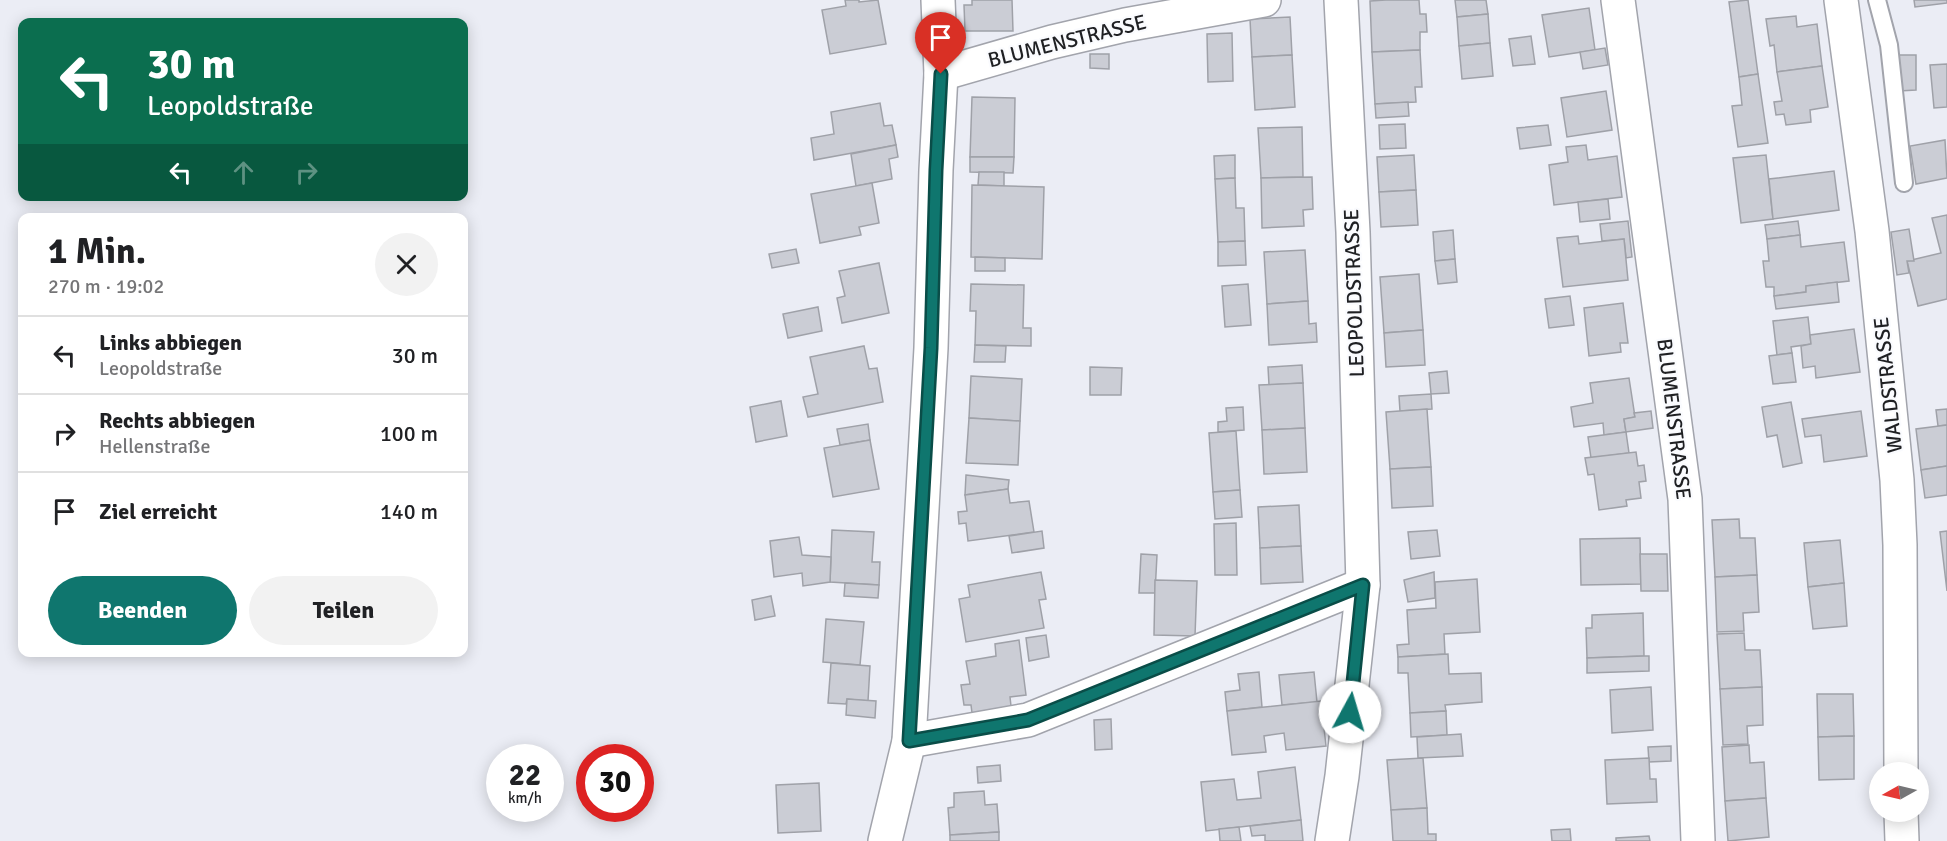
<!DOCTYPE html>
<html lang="de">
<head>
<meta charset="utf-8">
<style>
  body { margin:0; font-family:Signika,sans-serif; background:#f2f2f2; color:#202124; height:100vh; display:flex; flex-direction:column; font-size:22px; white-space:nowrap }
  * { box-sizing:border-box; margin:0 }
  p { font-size:20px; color:#757577 }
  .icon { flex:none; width:33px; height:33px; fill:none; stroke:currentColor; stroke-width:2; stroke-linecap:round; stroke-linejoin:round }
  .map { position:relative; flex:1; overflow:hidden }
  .side { position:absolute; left:18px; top:213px; width:450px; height:444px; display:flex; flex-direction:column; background:#fff; border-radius:12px; box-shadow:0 3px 15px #0003 }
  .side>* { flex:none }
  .top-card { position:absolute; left:18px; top:18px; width:450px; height:183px; border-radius:12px; box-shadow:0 3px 15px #0003; background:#0b6e4f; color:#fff; overflow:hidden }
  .needle { width:39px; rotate:262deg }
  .tools { position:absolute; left:1869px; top:762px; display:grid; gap:12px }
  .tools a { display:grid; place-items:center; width:60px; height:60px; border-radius:50%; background:#fff; box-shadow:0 3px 15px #0003; font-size:30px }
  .speed { position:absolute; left:486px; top:744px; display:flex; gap:12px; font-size:30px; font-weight:700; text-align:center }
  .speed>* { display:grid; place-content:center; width:78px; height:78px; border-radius:50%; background:#fff; box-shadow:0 3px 15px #0003; line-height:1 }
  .speed small { font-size:15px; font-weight:400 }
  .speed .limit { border:9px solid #d22; background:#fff; color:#111 }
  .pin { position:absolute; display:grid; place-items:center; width:51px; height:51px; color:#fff; margin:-62px -26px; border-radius:50% 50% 50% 0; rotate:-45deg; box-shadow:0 0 6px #0007 }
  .pin .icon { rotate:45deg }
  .me { position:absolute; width:66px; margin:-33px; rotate:6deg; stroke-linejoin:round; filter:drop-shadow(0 0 4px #0008) }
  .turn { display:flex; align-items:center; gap:21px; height:126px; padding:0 30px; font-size:27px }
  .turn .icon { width:78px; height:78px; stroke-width:2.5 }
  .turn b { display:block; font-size:42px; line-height:51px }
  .lanes { display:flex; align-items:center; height:57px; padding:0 30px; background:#0003; justify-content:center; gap:30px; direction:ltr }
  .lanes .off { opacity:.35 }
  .round { display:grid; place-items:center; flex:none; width:63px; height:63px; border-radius:32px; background:#f2f2f2 }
  .head { display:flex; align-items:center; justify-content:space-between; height:102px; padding:0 30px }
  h1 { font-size:36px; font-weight:700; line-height:45px }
  .primary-button { display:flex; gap:12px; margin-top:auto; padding:12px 30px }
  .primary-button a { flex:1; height:69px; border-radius:36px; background:#0f766e; color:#fff; font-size:24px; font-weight:700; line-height:69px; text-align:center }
  .primary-button a+a { background:#f2f2f2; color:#202124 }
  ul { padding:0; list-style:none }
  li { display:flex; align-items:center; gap:18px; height:78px; padding:0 30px; border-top:2px solid #e0e0e0 }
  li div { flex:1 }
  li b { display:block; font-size:22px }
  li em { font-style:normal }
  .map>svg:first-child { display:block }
  .building { fill:#cbcdd5; stroke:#9fa1a8; stroke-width:1.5 }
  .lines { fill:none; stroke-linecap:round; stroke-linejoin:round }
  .lane-casing { stroke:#a2a4ac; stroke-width:20 }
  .street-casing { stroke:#a2a4ac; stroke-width:36 }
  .lane { stroke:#fff; stroke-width:16 }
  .street { stroke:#fff; stroke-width:33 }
  .route-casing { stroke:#0a4d48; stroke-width:15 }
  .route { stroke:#0f766e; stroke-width:10 }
  .labels { text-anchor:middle; stroke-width:4.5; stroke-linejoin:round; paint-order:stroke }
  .street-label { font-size:21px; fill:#1f2023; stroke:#fafbfe }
</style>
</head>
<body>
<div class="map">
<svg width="1947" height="841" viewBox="0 0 1947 841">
  <rect width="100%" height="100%" fill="#ebedf5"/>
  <g class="building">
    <polygon points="845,0 859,0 859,2 878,0 886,44 830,54 822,10 846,6"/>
    <polygon points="972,0 1012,0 1013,31 965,31 964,5 972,5"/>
    <polygon points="1386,0 1419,0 1420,14 1426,14 1427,32 1420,32 1420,50 1372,52 1370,1"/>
    <polygon points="1455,0 1486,0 1488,14 1457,17"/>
    <polygon points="1748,0 1758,74 1739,77 1729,2"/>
    <polygon points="1914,0 1947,0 1947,3 1915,7"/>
    <polygon points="1589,8 1595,50 1549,57 1542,15"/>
    <polygon points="1488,14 1490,43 1459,46 1457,17"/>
    <polygon points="1796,16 1797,27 1817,24 1822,66 1777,72 1774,45 1770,46 1766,19"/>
    <polygon points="1290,17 1292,55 1252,57 1250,19"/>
    <polygon points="1232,33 1233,81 1208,82 1207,34"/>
    <polygon points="1531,36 1535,64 1513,66 1509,39"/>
    <polygon points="1490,43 1493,76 1462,79 1459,46"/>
    <polygon points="1605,48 1608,65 1583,69 1580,52"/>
    <polygon points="1420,50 1422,87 1415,87 1416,102 1375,104 1372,52"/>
    <polygon points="1090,54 1109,54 1109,69 1090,68"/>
    <polygon points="1292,55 1295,107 1255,110 1252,57"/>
    <polygon points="1898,55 1916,55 1916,90 1899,91"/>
    <polygon points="1947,64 1947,107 1934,108 1930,65"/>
    <polygon points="1822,66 1828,107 1810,110 1811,122 1786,125 1784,114 1776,115 1774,102 1782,101 1777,72"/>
    <polygon points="1758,74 1768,143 1738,147 1732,106 1742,105 1739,77"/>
    <polygon points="1606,91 1612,130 1567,137 1561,98"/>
    <polygon points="972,97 1015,98 1014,157 970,157"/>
    <polygon points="1408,102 1409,116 1376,118 1375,104"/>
    <polygon points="880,103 884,126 892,125 896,145 814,160 811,138 834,134 831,112"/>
    <polygon points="1405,124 1406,148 1380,149 1379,125"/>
    <polygon points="1548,125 1551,145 1520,149 1517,128"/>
    <polygon points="1302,127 1303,177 1261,178 1258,128"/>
    <polygon points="1945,140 1947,178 1916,184 1910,146"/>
    <polygon points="896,145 898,157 889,159 892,179 856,186 851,154"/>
    <polygon points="1586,145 1588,160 1617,156 1622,197 1554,205 1549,165 1568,162 1566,147"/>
    <polygon points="1235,155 1235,178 1215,179 1214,156"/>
    <polygon points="1414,155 1416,190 1379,192 1377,157"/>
    <polygon points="1766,155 1773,219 1741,223 1733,158"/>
    <polygon points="970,157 1014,157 1013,173 970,172"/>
    <polygon points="1834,171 1839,210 1773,219 1769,179"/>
    <polygon points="979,172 1004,172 1004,186 978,185"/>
    <polygon points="1312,177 1313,209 1303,210 1304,226 1262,228 1261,178"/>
    <polygon points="1235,178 1236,208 1244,208 1245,241 1218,242 1215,179"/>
    <polygon points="872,183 879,223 859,227 861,235 820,243 811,194"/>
    <polygon points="972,185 1044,187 1042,259 971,257"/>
    <polygon points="1416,190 1418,225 1381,227 1379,192"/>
    <polygon points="1608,199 1610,219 1580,222 1578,202"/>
    <polygon points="1947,215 1947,299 1918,306 1907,261 1941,253 1932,218"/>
    <polygon points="1628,221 1632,257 1626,258 1624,239 1602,241 1600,224"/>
    <polygon points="1798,221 1800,235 1767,239 1765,225"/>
    <polygon points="1909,229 1914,261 1907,261 1909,273 1897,275 1891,232"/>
    <polygon points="1453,230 1455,259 1435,261 1433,232"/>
    <polygon points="1800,235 1801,247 1844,242 1849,281 1806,286 1806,292 1774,296 1774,287 1766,287 1763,261 1769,261 1767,239"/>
    <polygon points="1578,236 1579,244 1624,239 1628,280 1563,287 1557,238"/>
    <polygon points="1245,241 1246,265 1218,266 1218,242"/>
    <polygon points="796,249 799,263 772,268 769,254"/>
    <polygon points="1305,250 1308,301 1267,304 1264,252"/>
    <polygon points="975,257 1005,258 1005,271 975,271"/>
    <polygon points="1455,259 1457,282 1438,284 1435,261"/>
    <polygon points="879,263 889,313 842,323 837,298 845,296 839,271"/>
    <polygon points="1419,274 1423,330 1384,333 1380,277"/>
    <polygon points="1837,282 1839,302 1776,309 1774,296 1806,292 1806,286"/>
    <polygon points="971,284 1024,285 1023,328 1031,328 1031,346 975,345 976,311 970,311"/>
    <polygon points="1248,284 1251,325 1225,327 1222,286"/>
    <polygon points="1570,296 1574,325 1549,328 1545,299"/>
    <polygon points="1308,301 1309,324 1316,323 1317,342 1269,345 1267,304"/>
    <polygon points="1623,303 1628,343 1620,343 1621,352 1589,356 1584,308"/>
    <polygon points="818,307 822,331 788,338 783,314"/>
    <polygon points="1808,317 1811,344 1791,347 1792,353 1777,355 1773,321"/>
    <polygon points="1854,329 1860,372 1816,378 1815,366 1803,368 1801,346 1811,344 1810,335"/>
    <polygon points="1423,330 1425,365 1386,367 1384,333"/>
    <polygon points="975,345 1006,346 1005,362 974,362"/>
    <polygon points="864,346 869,369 877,368 883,402 808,417 803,397 818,394 810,357"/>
    <polygon points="1792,353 1796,382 1773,384 1769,356"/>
    <polygon points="1302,365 1303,383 1269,385 1268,367"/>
    <polygon points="1090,367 1122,368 1121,395 1090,395"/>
    <polygon points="1447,371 1449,393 1431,394 1429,373"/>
    <polygon points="971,376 1022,379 1020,421 969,418"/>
    <polygon points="1629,378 1635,417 1624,419 1626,432 1604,435 1603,423 1574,427 1571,407 1593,403 1590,383"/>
    <polygon points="1303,383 1305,428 1262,430 1259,385"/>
    <polygon points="1431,394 1432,409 1400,411 1399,396"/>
    <polygon points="781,401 787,436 756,442 750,407"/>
    <polygon points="1791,402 1802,463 1783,467 1777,435 1767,437 1762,407"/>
    <polygon points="1243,407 1244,430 1218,432 1218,422 1227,421 1226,408"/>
    <polygon points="1427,409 1431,467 1390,469 1386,412"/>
    <polygon points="1947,409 1947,425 1938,426 1936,410"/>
    <polygon points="1651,411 1653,428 1626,432 1624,419 1635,417 1634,413"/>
    <polygon points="1861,411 1867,456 1824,462 1821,435 1805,437 1802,419"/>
    <polygon points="969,418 1020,421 1018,465 966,463"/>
    <polygon points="868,424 870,440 840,445 837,429"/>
    <polygon points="1947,425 1947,466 1921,470 1916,429"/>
    <polygon points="1305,428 1307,472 1264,474 1262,430"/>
    <polygon points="1236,431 1240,490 1213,492 1209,433"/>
    <polygon points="1626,432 1629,453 1591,458 1588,437"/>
    <polygon points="870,440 879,489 833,497 824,448"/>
    <polygon points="1636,452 1638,466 1644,465 1646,481 1639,482 1641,498 1626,500 1627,506 1599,510 1594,474 1588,475 1585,458"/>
    <polygon points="1947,466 1947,495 1925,498 1921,470"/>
    <polygon points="1431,467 1433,506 1392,508 1390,469"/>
    <polygon points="966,475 1009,480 1008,489 965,495"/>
    <polygon points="1008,489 1010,503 1029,501 1034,532 968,541 966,523 959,524 958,512 967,511 965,495"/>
    <polygon points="1240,490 1242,517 1215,519 1213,492"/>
    <polygon points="1299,505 1301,546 1260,548 1258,507"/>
    <polygon points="1739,519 1740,538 1755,538 1757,575 1715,577 1712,520"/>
    <polygon points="1236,523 1237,575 1215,575 1214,524"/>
    <polygon points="832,530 874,532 872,562 880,562 879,585 830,582"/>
    <polygon points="1437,530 1440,556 1411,559 1408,532"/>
    <polygon points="1042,531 1044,548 1012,553 1009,536"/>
    <polygon points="1947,531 1947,591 1940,532"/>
    <polygon points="799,537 802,555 831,557 830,582 803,586 802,573 774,577 770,541"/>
    <polygon points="1640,538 1641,584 1581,585 1580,539"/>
    <polygon points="1840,540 1844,583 1808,587 1804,543"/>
    <polygon points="1301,546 1303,582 1261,584 1260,548"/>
    <polygon points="1141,554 1157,555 1155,593 1139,593"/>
    <polygon points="1640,554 1667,554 1668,591 1641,591"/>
    <polygon points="1041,572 1046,599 1039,600 1044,628 966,642 959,599 970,597 968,585"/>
    <polygon points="1434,572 1435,598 1408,602 1404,580"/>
    <polygon points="1757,575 1759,612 1743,613 1744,631 1717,632 1715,577"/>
    <polygon points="1477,579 1480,632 1444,634 1445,654 1398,657 1397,645 1409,644 1407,610 1436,608 1435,582"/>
    <polygon points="1155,580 1197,581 1195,636 1154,635"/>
    <polygon points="845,583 879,585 878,598 844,596"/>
    <polygon points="1844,583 1847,626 1813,629 1808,587"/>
    <polygon points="771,596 775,616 755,620 752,600"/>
    <polygon points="1643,613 1644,656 1587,658 1586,628 1592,628 1592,615"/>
    <polygon points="826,619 864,622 860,665 823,662"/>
    <polygon points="1744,633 1745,650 1760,650 1762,687 1720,689 1717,634"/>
    <polygon points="1046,635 1049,657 1029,661 1026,638"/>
    <polygon points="1019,640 1026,695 1010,697 1012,715 973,721 971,705 964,705 961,685 970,684 966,661 996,656 995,644"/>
    <polygon points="1448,654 1449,674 1481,673 1482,702 1445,705 1446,711 1410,713 1408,673 1398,673 1398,657"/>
    <polygon points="1644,656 1649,656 1649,671 1587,673 1587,658"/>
    <polygon points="831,663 870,666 868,701 847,699 846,704 828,703"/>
    <polygon points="1259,672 1262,707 1227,711 1225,692 1240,690 1238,674"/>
    <polygon points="1314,672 1317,702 1282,705 1279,675"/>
    <polygon points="1651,687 1653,730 1612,733 1610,690"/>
    <polygon points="1762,687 1763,725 1747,726 1748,744 1723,745 1720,689"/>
    <polygon points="1817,694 1853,694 1854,736 1818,737"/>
    <polygon points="847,699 876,701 875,718 846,715"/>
    <polygon points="1321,701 1326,746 1286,750 1284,733 1264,736 1266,752 1232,755 1227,711"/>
    <polygon points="1446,711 1447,735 1411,737 1410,713"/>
    <polygon points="1111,719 1112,749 1095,750 1094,720"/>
    <polygon points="1461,734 1463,756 1418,758 1417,737"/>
    <polygon points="1854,736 1854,779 1819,780 1818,737"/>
    <polygon points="1749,745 1750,763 1764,762 1766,798 1725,801 1722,747"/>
    <polygon points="1671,746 1671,761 1649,762 1648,747"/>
    <polygon points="1423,758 1427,808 1391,810 1387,760"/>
    <polygon points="1649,758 1650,779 1656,779 1657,802 1607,804 1605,760"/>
    <polygon points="1000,765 1001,781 978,783 977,767"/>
    <polygon points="1295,767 1301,820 1206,831 1201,782 1234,779 1237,800 1261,798 1258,772"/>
    <polygon points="819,783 821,831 778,833 776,785"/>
    <polygon points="984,791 985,805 997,804 999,832 950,835 948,808 954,807 954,793"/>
    <polygon points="1766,798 1769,837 1728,841 1725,801"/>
    <polygon points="1427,808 1428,834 1436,834 1436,841 1393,841 1391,810"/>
    <polygon points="1301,820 1303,841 1265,841 1265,835 1252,836 1250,826"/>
    <polygon points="1239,827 1241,841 1220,841 1219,829"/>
    <polygon points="1570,829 1571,841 1552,841 1551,830"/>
    <polygon points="999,832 999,841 950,841 950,835"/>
    <polygon points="1649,836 1650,841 1616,841 1616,838"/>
  </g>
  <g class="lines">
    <defs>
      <polyline id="lane" points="1877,0 1889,45 1904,183"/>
      <g id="street">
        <polyline points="1618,0 1685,499 1698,841"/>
        <polyline points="1841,0 1872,231 1897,480 1900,545 1901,772"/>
        <polyline points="941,74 1052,42 1125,25 1264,0"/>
        <polyline points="909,741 1028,720 1363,585"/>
        <polyline points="1901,812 1902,841"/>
        <polyline points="885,841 909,741 931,348 936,170 941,74 938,0"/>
        <polyline points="1332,841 1342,776 1363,585 1353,232 1341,0"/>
      </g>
    </defs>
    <use href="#lane" class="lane-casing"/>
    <use href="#street" class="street-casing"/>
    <use href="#lane" class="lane"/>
    <use href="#street" class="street"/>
  </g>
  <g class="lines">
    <defs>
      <polyline id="route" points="941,74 936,170 931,348 909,741 1028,720 1363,585 1350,712"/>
    </defs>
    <use href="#route" class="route-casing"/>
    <use href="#route" class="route"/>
  </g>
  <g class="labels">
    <g class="street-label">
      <text transform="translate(1067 41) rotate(-14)" y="7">BLUMENSTRASSE</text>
      <text transform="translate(1354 293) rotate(-92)" y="7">LEOPOLDSTRASSE</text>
      <text transform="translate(1888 385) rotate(-96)" y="7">WALDSTRASSE</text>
      <text transform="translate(1674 419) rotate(83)" y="7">BLUMENSTRASSE</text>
    </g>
  </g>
</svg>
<div class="tools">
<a><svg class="needle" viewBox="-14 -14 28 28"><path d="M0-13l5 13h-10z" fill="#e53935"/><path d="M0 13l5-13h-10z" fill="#757577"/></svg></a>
</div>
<div class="speed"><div>22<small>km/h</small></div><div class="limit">30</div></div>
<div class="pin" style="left:941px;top:74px;background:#d93025"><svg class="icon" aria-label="arrive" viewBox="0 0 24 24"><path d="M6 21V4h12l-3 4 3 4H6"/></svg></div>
<svg class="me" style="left:1350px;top:712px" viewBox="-20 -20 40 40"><circle r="19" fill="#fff"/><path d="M0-13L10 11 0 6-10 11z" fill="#0f766e"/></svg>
<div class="top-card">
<div class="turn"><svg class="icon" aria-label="left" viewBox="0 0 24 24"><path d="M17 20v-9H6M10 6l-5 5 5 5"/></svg><div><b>30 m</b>Leopoldstraße</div></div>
<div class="lanes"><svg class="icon" aria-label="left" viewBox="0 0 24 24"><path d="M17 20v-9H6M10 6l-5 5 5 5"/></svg><svg class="icon off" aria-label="ahead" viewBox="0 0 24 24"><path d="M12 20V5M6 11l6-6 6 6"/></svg><svg class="icon off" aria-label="right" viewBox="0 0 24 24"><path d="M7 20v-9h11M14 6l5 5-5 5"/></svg></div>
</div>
<section class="side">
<div class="head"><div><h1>1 Min.</h1><p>270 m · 19:02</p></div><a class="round"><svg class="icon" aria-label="close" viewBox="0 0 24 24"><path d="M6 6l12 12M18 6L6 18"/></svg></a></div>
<ul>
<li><svg class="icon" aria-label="left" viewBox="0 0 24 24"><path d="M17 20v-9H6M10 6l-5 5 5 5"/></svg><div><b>Links abbiegen</b><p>Leopoldstraße</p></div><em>30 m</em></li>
<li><svg class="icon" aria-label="right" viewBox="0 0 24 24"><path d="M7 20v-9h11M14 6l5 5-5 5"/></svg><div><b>Rechts abbiegen</b><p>Hellenstraße</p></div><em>100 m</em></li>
<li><svg class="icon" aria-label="arrive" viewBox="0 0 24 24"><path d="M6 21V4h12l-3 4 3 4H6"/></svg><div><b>Ziel erreicht</b></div><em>140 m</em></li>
</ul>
<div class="primary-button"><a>Beenden</a><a>Teilen</a></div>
</section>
</div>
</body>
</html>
